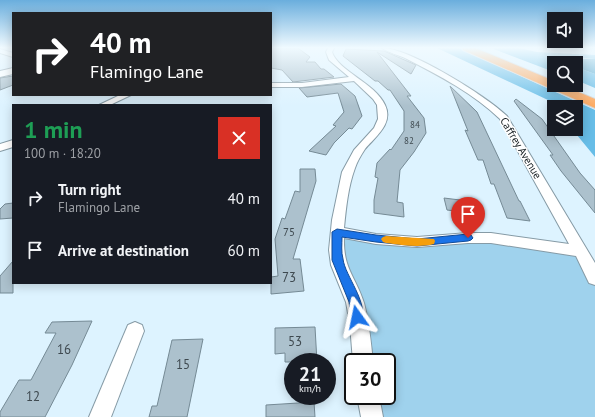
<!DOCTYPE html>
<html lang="en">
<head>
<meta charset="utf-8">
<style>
  body { margin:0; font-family:"PT Sans",sans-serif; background:#20242c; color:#f1f3f6; height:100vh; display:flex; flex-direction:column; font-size:15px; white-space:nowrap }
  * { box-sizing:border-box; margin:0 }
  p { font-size:13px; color:#9ea1a6 }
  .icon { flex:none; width:22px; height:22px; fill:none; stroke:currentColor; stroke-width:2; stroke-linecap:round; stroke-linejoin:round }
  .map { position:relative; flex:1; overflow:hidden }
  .sheet { position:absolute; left:12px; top:104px; width:260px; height:180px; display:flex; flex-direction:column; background:#171b24; border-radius:0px; box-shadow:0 2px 10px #0003 }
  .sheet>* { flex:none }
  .top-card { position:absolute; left:12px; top:12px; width:260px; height:84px; border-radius:0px; box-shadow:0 2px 10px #0003; background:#202124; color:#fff; overflow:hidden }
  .controls { position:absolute; left:547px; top:12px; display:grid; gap:8px }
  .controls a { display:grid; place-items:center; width:36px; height:36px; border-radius:0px; background:#171b24; box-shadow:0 2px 10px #0003; font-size:20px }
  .speed { position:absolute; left:284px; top:353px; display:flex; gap:8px; font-size:20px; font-weight:700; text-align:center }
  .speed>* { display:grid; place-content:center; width:52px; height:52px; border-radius:50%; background:#171b24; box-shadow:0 2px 10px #0003; line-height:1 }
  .speed small { font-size:10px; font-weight:400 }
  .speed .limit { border:2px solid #111; border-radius:6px; background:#fff; color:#111 }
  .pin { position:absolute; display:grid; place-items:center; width:34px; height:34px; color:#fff; margin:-41px -17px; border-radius:50% 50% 50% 0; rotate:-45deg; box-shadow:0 0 4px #0007 }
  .pin .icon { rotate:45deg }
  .me { position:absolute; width:44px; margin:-22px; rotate:348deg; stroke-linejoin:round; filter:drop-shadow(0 0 3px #0008) }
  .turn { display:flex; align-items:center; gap:14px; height:84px; padding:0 12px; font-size:18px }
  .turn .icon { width:52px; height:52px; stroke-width:2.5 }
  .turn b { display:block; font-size:28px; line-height:34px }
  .round { display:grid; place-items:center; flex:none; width:42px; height:42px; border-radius:0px; background:#20242c }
  .head { display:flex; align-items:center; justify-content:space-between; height:68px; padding:0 12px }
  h1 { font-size:24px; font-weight:700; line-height:30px; color:#1e9e55 }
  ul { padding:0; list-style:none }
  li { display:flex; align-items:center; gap:12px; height:52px; padding:0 12px }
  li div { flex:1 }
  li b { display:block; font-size:15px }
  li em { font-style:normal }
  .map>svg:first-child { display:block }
  .green { fill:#9fd2ed }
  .forest { fill:#67bde7 }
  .water { fill:#4da5cd }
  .building { fill:#acc1cd; stroke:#758a95 }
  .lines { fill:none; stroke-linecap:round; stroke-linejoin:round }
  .minor-casing { stroke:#869ba6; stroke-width:2 }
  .tertiary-casing { stroke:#869ba6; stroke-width:2 }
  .motorway-casing { stroke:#d6d7d8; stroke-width:2 }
  .minor { fill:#fff; fill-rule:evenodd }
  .tertiary { fill:#fff; fill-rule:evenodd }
  .motorway { fill:#fdac65; fill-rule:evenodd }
  .route { fill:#1a73e8; stroke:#114b97 }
  .slow { fill:#f59e0b }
  .labels { text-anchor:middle; stroke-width:3; stroke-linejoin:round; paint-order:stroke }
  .far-number-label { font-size:9px; fill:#3e494f }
  .far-street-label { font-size:11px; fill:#192125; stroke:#fff }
  .number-label { font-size:11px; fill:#3e494f }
  .near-number-label { font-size:13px; fill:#3e494f }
</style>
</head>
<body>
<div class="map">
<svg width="595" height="417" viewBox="0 0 595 417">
  <rect width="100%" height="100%" fill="#ddf3ff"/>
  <polygon class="green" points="337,232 376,238 468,238 579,251 595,278 595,417 371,417 368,396 387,396 387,362 363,362"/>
  <g class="forest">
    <polygon points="437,48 459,48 595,110 595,157 572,129 576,129 576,107 554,108 548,100"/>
    <path d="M491,48h28l18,4 58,3v4c-12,-1 -25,-2 -36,1l7,3h-12v9z"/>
    <polygon points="576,67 595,74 595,88 576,80"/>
  </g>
  <polygon class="water" points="567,58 577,59 595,59 595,74 576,67 576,63 566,63 557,59"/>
  <g class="building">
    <polygon points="271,48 298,48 310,57 306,62 315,62 321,69 324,69 334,77 293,82 282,70 271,68"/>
    <polygon points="346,49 384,51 416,65 411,74 377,52 411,96 407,96 424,118 426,133 414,152 400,170 397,202 403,203 404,217 374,213 374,200 378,178 375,177 377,163 390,149 391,150 404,131 404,111 390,90 388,90 378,81 375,81 343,56"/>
    <polygon points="13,76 13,85 0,90 0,78"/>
    <polygon points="341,84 355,96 362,116 352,129 349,128 334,143 326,155 309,151 336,126 333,125 344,112 338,93 307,97 299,88"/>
    <polygon points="450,86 477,112 519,201 520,201 530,221 507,218 494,184 491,184 483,160 478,160 465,130 468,131"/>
    <polygon points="516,99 542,119 580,173 595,190 595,213 561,171 550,155 553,155 514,101"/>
    <polygon points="300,169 315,169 316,181 293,259 300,259 304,291 271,294 271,277 278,276 275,239 282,218 285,219 295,191 300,192"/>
    <polygon points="444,198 476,202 480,214 447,210"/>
    <polygon points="13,203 13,218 0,219 0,209 5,204"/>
    <polygon points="13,261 13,293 0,293 0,276"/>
    <polygon points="92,321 72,365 45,417 0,417 0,412 19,380 31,380 56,333 45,333 52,322"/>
    <polygon points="315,327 317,362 285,362 285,353 275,354 275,328"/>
    <polygon points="203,339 187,417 149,417 152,406 157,406 172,340"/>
    <polygon points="314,402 315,417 266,417 266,405"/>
  </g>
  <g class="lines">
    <defs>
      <g id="minor">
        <path d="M328,48h6l-2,4c6,19 43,31 53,53 9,19 -10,32 -20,44 -4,6 -8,13 -10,19 -7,19 -9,40 -11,60l32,6 41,3 51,-4h23l78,11 -69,-125c-26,-25 -60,-43 -93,-60 -8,-4 -18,-6 -25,-11 28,0 104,48 125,68l88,147v22l-6,-2 -13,-27 -85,-13h-23l-51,4 -41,-3 -32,-6c-1,31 12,39 20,65 5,19 7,39 9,59h-20l-3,-38 -4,-22 -15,-37 -2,-15 3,-30 10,-48 12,-22 20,-22 4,-9 -1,-14 -4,-6 -19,-18 -52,6h-31v-4h31l47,-6 -20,-17 -3,-8z"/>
        <polygon points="0,49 13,53 13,57 0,53"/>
        <polygon points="120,95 131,95 110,105 99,105"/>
        <polygon points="13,140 13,147 0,151 0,144"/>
        <polygon points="135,322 142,325 144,331 111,417 89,417 128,325"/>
        <polygon points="357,396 379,396 383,417 361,417"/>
      </g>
      <polygon id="tertiary" points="13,68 13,74 0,77 0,71"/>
      <polygon id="motorway" points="462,48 475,48 554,81 554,85 562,85 595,99 595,108 463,50"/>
    </defs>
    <use href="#minor" class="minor-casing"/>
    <use href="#tertiary" class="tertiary-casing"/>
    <use href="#motorway" class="motorway-casing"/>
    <use href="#minor" class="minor"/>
    <use href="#tertiary" class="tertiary"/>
    <use href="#motorway" class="motorway"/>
  </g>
  <linearGradient id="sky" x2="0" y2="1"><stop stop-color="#6aaedd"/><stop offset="0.45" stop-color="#f0faff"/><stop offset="1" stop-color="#f0faff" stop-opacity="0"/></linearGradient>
  <rect width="595" height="106" fill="url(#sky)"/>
  <path class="route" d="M337,229l39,6 41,4 51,-5 3,1 2,3 -2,2 -3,1 -51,5 -41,-4 -34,-5c0,7 -1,15 1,22 2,17 26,44 18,62l-4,2 -5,-2 -3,-19 -17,-42v-28z"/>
  <path class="slow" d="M386,236l48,3 1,2 -1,3c-15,4 -32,1 -48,-1l-3,-1 -2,-3 2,-2z"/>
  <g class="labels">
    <g class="far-number-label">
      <text x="415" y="128">84</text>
      <text x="409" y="144">82</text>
    </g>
    <g class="far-street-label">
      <text transform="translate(521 148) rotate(59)" y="4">Caffrey Avenue</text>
    </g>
    <g class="number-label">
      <text x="289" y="236">75</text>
    </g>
    <g class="near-number-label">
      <text x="289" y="282">73</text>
      <text x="295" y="346">53</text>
      <text x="64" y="354">16</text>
      <text x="183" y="369">15</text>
      <text x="33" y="401">12</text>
    </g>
  </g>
</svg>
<div class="controls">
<a><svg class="icon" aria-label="sound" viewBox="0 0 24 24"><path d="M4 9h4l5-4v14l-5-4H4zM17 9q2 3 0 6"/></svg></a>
<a><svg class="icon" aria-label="search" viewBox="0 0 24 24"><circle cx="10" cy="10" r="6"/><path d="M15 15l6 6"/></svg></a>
<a><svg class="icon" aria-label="layers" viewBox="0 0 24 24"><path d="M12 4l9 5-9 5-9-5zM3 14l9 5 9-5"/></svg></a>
</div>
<div class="speed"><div>21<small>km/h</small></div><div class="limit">30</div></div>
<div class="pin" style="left:468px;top:238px;background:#d93025"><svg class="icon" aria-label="arrive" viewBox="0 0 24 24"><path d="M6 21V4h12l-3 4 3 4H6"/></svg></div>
<svg class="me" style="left:357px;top:317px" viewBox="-20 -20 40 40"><path d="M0-17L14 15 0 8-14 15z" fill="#1a73e8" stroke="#fff" stroke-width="4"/></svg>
<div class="top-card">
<div class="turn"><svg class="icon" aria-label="right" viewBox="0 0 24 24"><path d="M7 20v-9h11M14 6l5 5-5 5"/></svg><div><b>40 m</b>Flamingo Lane</div></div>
</div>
<section class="sheet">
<div class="head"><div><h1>1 min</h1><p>100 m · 18:20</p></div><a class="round" style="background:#d93025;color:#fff"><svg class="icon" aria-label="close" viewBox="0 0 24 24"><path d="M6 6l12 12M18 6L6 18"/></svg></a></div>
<ul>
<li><svg class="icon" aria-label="right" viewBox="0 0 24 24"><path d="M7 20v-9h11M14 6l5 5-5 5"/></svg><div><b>Turn right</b><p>Flamingo Lane</p></div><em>40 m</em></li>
<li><svg class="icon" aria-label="arrive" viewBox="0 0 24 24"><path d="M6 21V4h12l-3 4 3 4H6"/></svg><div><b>Arrive at destination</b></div><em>60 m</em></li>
</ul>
</section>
</div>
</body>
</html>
